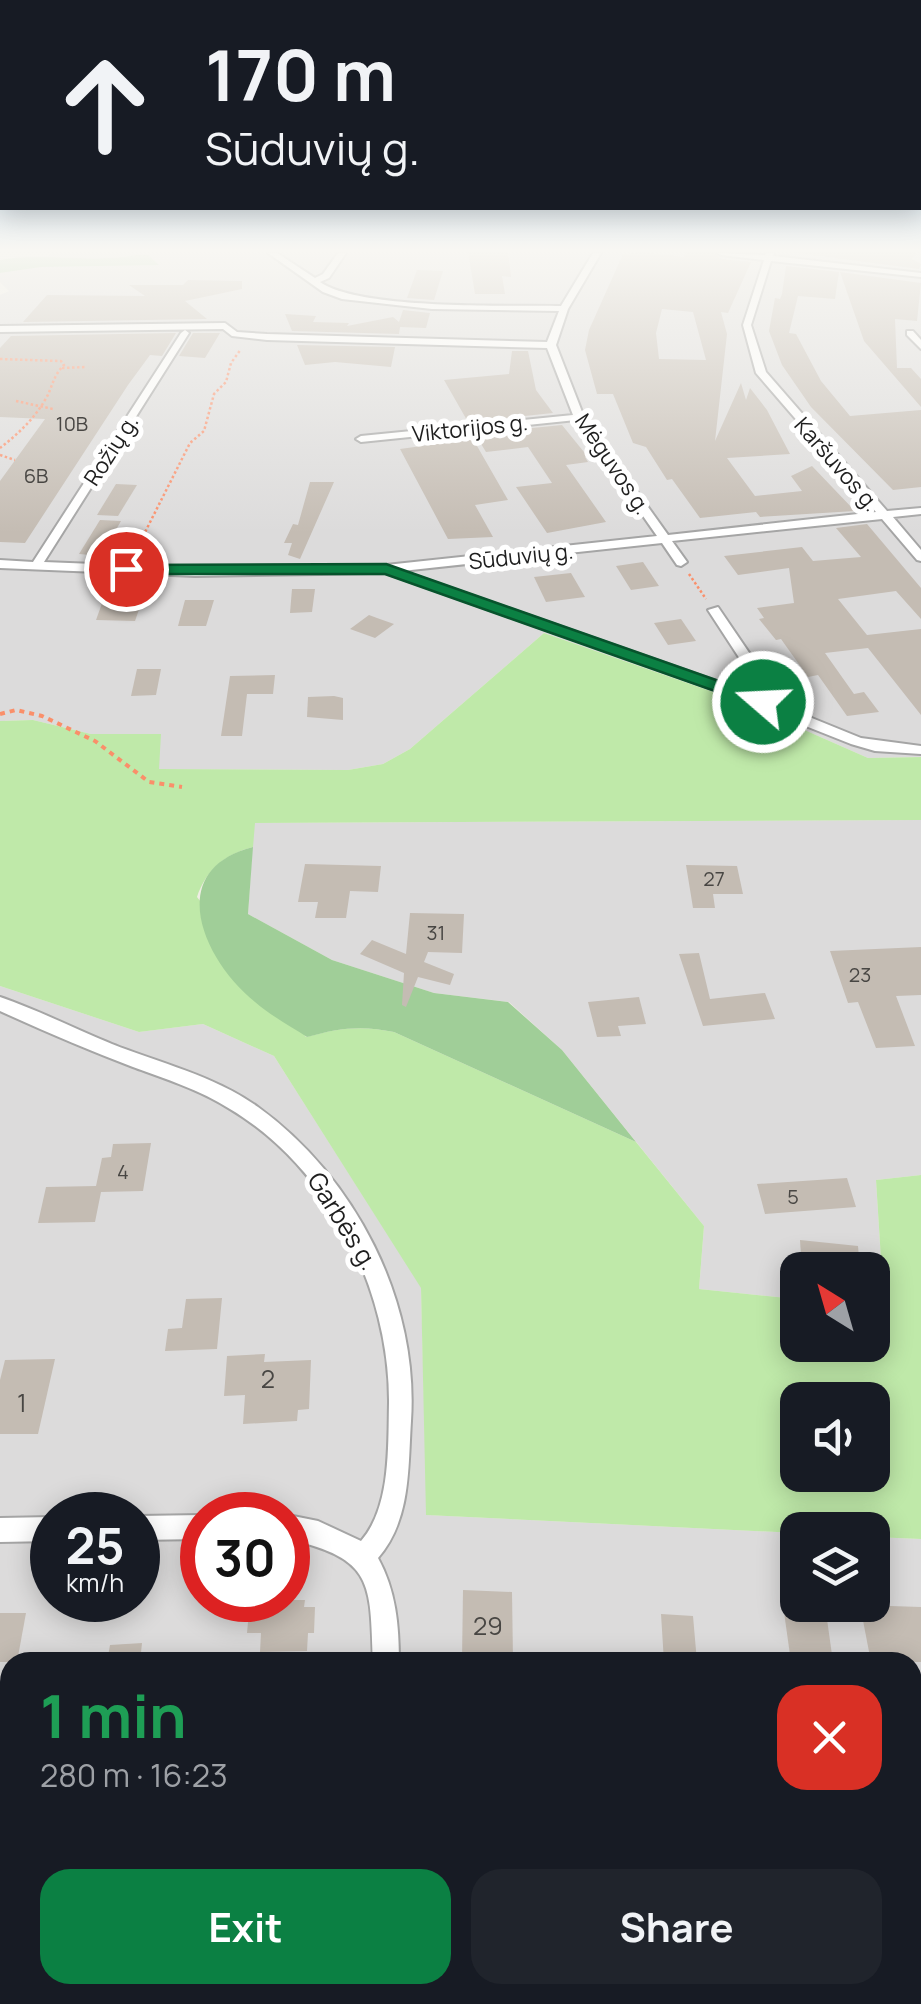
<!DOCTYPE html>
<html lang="en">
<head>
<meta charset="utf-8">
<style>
  body { margin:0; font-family:Manrope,sans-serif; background:#20242c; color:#f1f3f6; height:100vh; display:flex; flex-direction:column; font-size:38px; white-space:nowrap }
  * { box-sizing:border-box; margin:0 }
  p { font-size:32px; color:#9ea1a6 }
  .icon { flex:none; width:55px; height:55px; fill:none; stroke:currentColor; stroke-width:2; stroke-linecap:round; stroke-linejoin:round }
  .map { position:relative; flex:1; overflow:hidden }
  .sheet { position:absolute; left:0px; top:1652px; width:922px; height:352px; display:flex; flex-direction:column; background:#171b24; border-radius:30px 30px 0 0; box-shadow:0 5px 25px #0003 }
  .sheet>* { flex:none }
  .hud { position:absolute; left:0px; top:0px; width:922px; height:210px; box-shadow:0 5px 25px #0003; background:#171b24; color:#f1f3f6; overflow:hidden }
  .needle { width:65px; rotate:323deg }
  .tools { position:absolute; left:780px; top:1252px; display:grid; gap:20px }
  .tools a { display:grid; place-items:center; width:110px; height:110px; border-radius:20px; background:#171b24; box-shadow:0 5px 25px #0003; font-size:50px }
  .speed { position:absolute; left:30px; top:1492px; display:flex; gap:20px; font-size:50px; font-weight:700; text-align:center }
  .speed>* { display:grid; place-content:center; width:130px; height:130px; border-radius:50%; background:#171b24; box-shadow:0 5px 25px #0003; line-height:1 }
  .speed small { font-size:25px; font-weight:400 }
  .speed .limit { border:15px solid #d22; background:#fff; color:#111 }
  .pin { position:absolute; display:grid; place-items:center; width:85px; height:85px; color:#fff; margin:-42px; border:5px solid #fff; border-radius:50%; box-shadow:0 2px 10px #0007 }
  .me { position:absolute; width:110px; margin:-55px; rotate:289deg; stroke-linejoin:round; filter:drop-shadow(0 0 8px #0008) }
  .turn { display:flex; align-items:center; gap:35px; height:210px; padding:0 40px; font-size:45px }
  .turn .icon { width:130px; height:130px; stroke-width:2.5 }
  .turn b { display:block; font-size:70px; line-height:85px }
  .round { display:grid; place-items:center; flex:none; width:105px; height:105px; border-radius:30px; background:#20242c }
  .head { display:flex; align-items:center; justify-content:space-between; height:170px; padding:0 40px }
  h1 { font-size:60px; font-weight:700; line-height:75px; color:#1e9e55 }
  .cta { display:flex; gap:20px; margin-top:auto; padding:20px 40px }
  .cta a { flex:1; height:115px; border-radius:30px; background:#0b8043; color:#fff; font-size:40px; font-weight:700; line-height:115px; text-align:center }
  .cta a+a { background:#20242c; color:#f1f3f6 }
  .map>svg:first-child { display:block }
  .residential { fill:#dcdbdb; fill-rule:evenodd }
  .grass { fill:#bfe9a9; fill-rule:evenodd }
  .forest { fill:#a0ce98 }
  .building { fill:#c4bcb3; fill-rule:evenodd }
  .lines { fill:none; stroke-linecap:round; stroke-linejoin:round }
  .minor-casing { stroke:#a5a5a5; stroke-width:4 }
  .path-far1 { stroke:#fa8f6a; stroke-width:2.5; stroke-dasharray:2.5 2.5; stroke-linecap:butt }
  .path { stroke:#fa8f6a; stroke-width:4; stroke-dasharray:5 5; stroke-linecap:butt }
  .minor { fill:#fff; fill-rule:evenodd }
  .route { fill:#0b8043; stroke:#07532c; stroke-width:2.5 }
  .labels { text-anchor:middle; stroke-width:10; stroke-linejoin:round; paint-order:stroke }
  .number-label { font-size:20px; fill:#484643 }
  .far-street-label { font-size:22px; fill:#1e1e1e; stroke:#fff }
  .street-label { font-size:25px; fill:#1e1e1e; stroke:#fff }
  .near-number-label { font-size:25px; fill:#484643 }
</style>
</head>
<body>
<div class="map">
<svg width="921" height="2004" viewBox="0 0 921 2004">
  <rect width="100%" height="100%" fill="#efede4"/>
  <g class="residential">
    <polygon points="50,253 921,253 921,757 868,758 739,701 544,633 410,749 383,764 348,770 158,769 160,734 91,734 33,720 0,721 0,295 9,291 0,282 0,273 41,267 158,265 136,255 105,261 48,258"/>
    <polygon points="921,820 921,1175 876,1180 884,1308 873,1306 872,1270 798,1270 797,1299 699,1289 704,1226 562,1050 509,1002 434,993 332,960 248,914 254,823"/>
    <path d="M0,986l139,46 64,-8 71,32 147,231 6,228 370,18 1,72h74l1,-68 48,2v465h-921zM52,1515h86v85h-86zM202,1515h86v85h-86zM10,1662h902v333h-902z"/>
  </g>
  <path class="grass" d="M544,633l195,68 129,57 53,-1v63l-666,3 -2,24c-28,7 -47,23 -56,50l109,140c32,-9 56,-12 88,-5l242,110 68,84 -5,63 98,10 1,46h74l1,-39 11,1 -8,-127 45,-5v364l-48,-2 -1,-7h-74l-1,3 -371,-18 -5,-227 -147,-232 -71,-32 -64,8 -139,-46v-265l33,-1 58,14h70l-2,35 189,1 35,-6 27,-15zM798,1400h74v75h-74z"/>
  <g class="forest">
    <path d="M136,255h12l11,10 -118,2 -41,6v-13c45,-8 91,4 136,-5z"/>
    <path d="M253,847l-5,67 84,46 102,33 74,9 54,48 74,92 -242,-110c-32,-7 -56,-4 -87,5 -17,-11 -37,-22 -52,-35 -52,-42 -92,-132 -2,-155z"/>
  </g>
  <g class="building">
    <polygon points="468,252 508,252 511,277 502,276 505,294 475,294"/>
    <path d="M642,252l42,5 1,-5h29l7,7 30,3 -23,51 -7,-1 6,22 -12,107 26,-58 5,17 4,-12 17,22 23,44 -63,4 28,38 47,-5 -11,-15 21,-10 43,45 -95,6 -4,-5 -56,6 -28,-39 -5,1 -21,-33 -13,-4 -20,-49h-16l-12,-44 4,-20 34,-76zM662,309l31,3 13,48 -47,-1 -3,-26z"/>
    <polygon points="790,252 916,252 912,259 921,264 919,269"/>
    <polygon points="786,266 839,272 835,299 798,296 789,333 796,334 821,381 850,416 921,410 921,487 893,490 811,407 782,365 769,331 775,298 780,299 782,294"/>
    <polygon points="417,270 443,271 434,300 407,298"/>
    <polygon points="840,272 921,283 917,321 895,319 897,368 911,368 921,379 921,407 864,341"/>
    <polygon points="188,280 242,281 242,289 185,301 207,319 23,322 47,295 145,296 129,285 183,285"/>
    <polygon points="403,310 430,313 426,328 400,327 399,334 292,331 285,314 316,316 313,322 349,323 347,326 393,317 399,322"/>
    <polygon points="176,333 162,356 150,355 128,385 25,543 0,542 0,481 45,419 0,417 0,348 11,336"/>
    <polygon points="193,333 220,333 205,358 179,356"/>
    <polygon points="297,345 395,347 391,367 335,362 305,365"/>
    <polygon points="512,351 528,351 536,390 553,413 468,422 444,380 509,374"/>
    <polygon points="562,425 588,457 585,457 588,462 566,465 606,522 547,533 516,487 552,483 528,447 486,452 475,434"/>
    <polygon points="473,439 508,500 475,505 493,537 448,539 400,449"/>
    <polygon points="310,482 334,482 300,559 288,555 292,543 284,543 293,524 298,525"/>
    <polygon points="116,484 137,485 118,516 97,515"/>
    <polygon points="100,520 121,521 101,556 79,554"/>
    <polygon points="867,524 921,588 921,619 896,591 838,599 867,635 921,629 921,715 868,648 825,653 854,694 864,692 879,712 847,716 818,675 808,677 781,639 776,640 759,619 764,618 757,608 794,603 789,568 738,575 724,556 802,547 813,561 861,557 836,528"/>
    <polygon points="643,562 659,586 631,590 616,566"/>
    <polygon points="571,573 585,597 546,602 534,577"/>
    <polygon points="292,589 315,589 312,612 290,613"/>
    <polygon points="105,595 144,595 135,621 96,620"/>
    <polygon points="185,600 214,600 206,626 178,626"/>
    <polygon points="369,615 377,618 394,624 375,638 350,629"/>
    <polygon points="681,619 696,641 668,645 654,623"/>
    <polygon points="137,669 161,669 156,695 131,696"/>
    <polygon points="275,675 273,694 247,694 242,736 221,736 230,676"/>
    <polygon points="334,696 343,698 343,720 307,717 308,697"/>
    <polygon points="305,864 381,866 378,892 350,891 346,918 315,918 318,902 298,902"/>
    <polygon points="686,865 737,866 743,894 713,894 715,908 693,908"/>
    <polygon points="410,913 464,914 462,953 428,952 424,962 454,974 450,985 418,977 406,1007 402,1005 404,973 360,954 372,940 406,954"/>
    <polygon points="921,947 921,995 896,996 915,1046 876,1048 858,1002 848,1003 830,951"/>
    <polygon points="699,953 710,999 765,993 775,1019 703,1026 679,954"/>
    <polygon points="639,997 646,1024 618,1026 621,1036 597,1037 588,1002"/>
    <polygon points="151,1143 143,1191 101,1192 95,1222 38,1223 46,1187 96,1186 102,1158 111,1157 113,1144"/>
    <polygon points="847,1178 856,1207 765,1214 757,1184"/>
    <polygon points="800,1240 858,1246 860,1270 802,1270"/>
    <polygon points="222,1298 217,1349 165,1351 168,1329 182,1328 186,1299"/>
    <polygon points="265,1354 264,1362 311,1360 309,1409 298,1410 297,1421 243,1424 245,1395 224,1396 227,1356"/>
    <polygon points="55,1359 38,1434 0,1434 0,1380 5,1360"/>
    <polygon points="463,1590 512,1592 513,1660 462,1660"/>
    <polygon points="250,1600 305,1600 304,1607 315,1607 314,1633 308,1633 307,1651 260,1652 261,1633 247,1633"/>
    <polygon points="783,1605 825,1605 833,1662 791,1662"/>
    <polygon points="860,1605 921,1607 921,1662 871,1662"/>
    <polygon points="0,1613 26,1613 17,1662 0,1662"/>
    <polygon points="661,1614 693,1616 697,1662 664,1662"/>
    <polygon points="142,1643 140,1662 107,1662 110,1645"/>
  </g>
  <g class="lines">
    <defs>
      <g id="minor">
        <path d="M268,253h9l38,25 8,-4 15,-21h8l-17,25 -9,4c40,28 188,23 241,24l32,-53h8l-33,56 -12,36 28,72 84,118 208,-23 -120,-139 -13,-48 21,-65 -43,-5 -4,-2 48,2 1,-2h8l-1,3 148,17v4l-150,-16 -20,64 15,47 121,139 34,-3v6l-28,3 28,33v11l-4,-1 -35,-41 -210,22 15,21 -6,4 -4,-1 -15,-22 -260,28 354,124 -1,-13 -47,-72 10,-3 51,75 1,19 91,37 60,8v8l-46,-3 -24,-7 -141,-56 -324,-115 -191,3 -195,-8v-8l33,2 148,-229 4,-3 4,3 -145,229 151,6 191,-3 271,-29 -81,-116 -215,22 -5,-3 5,-3 212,-21 -26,-67 -280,-8 -35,-4 -9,-7 -223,3v-6l225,-3 12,9 30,2 280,8 12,-31 -127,-2 -90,-10 -19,-7z"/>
        <polygon points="907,331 913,331 921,340 921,349 907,335"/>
        <path d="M0,997c38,13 75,32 112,47 48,19 103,32 146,63 97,70 161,194 153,314 -3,47 0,99 -33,137 18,33 21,67 21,104h-26c-3,-80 1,-103 -85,-123v-24l30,6 43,20c30,-34 27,-95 28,-138 1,-113 -60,-235 -159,-294 -30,-19 -64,-30 -97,-42 -45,-17 -89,-36 -133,-56z"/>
        <polygon points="202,1515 202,1539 138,1540 138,1516"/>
        <polygon points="52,1517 52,1541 0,1542 0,1518"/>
        <rect x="364" y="1995" width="30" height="9"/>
      </g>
    </defs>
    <use href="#minor" class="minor-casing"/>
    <g class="path-far1">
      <path d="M0,359l61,2 3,4c-12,12 -11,22 -19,35 -11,19 -28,35 -45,48"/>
      <polyline points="62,368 86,367"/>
      <polyline points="16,401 53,409"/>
      <polyline points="0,455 15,460"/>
      <polyline points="134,554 190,443 204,431 214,394 226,382 231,363 241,349"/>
      <polyline points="689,574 706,599"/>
    </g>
    <polyline class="path" points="0,714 16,710 42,716 95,741 149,782 182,787"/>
    <use href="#minor" class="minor"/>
  </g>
  <linearGradient id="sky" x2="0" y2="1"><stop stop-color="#8dbce4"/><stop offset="0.47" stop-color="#f8f7f3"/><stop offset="1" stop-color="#f8f7f3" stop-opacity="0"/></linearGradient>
  <rect width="921" height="533" fill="url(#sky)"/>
  <polygon class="route" points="386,564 770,699 772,702 770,706 757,706 385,574 126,574 118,569 126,565"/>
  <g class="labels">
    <g class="number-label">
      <text x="72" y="431">10B</text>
      <text x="36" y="483">6B</text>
      <text x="714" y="886">27</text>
      <text x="436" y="940">31</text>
      <text x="860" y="982">23</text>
      <text x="123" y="1179">4</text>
      <text x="793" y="1204">5</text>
    </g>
    <g class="far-street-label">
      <text transform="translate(470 428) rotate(-6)" y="8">Viktorijos g.</text>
      <text transform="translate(111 450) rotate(-57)" y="8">Rožių g.</text>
      <text transform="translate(613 464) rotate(56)" y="8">Mėguvos g.</text>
      <text transform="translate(837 464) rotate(49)" y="8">Karšuvos g.</text>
      <text transform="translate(521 556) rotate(-6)" y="8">Sūduvių g.</text>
    </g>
    <g class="street-label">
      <text transform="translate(343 1221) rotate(58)" y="9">Garbės g.</text>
    </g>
    <g class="near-number-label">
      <text x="268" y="1388">2</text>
      <text x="22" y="1412">1</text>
      <text x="488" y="1635">29</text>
    </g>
  </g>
</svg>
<div class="tools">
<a><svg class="needle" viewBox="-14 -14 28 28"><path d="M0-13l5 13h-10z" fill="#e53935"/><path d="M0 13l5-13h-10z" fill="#9ea1a6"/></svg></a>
<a><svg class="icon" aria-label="sound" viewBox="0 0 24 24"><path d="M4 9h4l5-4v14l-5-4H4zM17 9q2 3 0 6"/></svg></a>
<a><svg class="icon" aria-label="layers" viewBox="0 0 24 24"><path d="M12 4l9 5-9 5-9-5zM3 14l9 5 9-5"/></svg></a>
</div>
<div class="speed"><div>25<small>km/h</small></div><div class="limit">30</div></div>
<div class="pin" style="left:126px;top:569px;background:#d93025"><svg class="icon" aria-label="arrive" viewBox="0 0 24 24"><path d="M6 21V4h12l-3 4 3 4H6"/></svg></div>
<svg class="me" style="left:763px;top:702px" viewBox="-20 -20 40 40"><circle r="17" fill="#0b8043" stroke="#fff" stroke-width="3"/><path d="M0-11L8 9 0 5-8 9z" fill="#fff"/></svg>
<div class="hud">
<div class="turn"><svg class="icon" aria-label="ahead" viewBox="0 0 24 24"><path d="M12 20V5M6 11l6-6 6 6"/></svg><div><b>170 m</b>Sūduvių g.</div></div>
</div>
<section class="sheet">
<div class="head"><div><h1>1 min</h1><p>280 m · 16:23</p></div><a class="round" style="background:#d93025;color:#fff"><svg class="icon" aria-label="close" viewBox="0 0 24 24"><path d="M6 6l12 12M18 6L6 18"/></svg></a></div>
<div class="cta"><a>Exit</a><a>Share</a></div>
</section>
</div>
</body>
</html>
